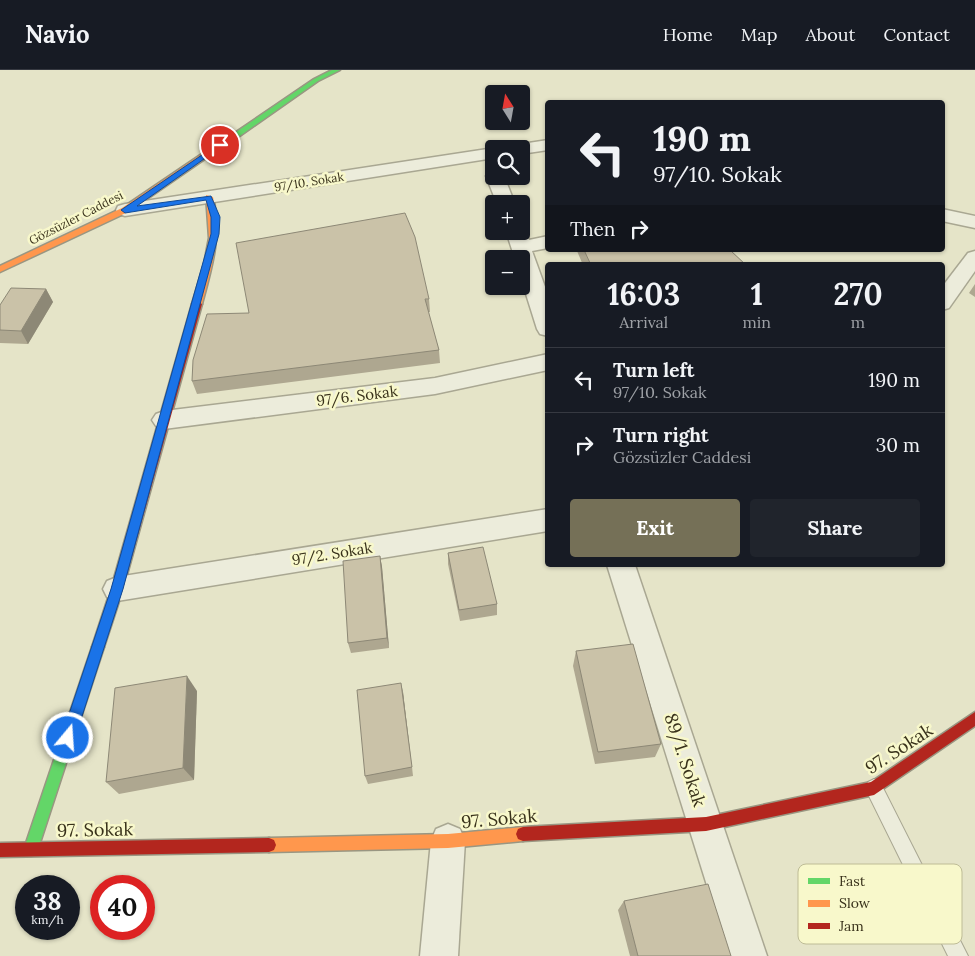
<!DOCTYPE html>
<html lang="en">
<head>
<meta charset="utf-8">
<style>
  body { margin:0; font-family:Lora,serif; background:#20242c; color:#f1f3f6; height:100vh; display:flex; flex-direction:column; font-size:19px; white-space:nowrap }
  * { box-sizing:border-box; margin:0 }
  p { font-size:16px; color:#9ea1a6 }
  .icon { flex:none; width:28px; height:28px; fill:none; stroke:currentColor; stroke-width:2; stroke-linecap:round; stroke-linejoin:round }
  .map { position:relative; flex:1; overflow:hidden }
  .drawer { position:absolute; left:545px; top:192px; width:400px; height:305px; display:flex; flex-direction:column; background:#171b24; border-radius:5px; box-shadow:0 1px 4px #0004 }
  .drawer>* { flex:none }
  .hud { position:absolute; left:545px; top:30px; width:400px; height:152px; border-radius:5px; box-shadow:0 1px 4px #0004; background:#171b24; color:#f1f3f6; overflow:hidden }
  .needle { width:32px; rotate:349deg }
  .buttons { position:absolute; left:485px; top:15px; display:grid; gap:10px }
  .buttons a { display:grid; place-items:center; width:45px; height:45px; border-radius:5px; background:#171b24; box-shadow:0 1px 4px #0004; font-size:25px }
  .speed { position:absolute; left:15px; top:805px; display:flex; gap:10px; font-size:25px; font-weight:700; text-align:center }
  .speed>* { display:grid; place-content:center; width:65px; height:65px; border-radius:50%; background:#171b24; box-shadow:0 1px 4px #0004; line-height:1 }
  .speed small { font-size:12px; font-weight:400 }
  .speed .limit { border:8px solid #d22; background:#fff; color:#111 }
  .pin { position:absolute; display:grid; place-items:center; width:42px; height:42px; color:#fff; margin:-21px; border:2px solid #fff; border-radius:50%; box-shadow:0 1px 5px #0007 }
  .me { position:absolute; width:55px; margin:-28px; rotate:18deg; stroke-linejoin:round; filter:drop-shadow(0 0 4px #0008) }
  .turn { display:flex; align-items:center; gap:18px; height:105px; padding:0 25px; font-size:22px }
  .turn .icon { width:65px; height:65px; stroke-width:2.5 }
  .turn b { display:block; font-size:35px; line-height:42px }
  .then { display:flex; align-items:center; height:48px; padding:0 25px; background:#0003; gap:10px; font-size:19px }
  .eta { display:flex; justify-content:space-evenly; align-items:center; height:85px; text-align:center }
  .eta b { font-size:30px; font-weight:800; line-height:35px }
  .action { display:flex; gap:10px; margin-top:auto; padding:10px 25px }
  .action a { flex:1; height:58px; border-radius:5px; background:#757057; color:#fff; font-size:20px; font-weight:800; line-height:58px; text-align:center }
  .action a+a { background:#20242c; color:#f1f3f6 }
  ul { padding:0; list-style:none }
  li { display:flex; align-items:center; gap:15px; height:65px; padding:0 25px; border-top:1px solid #363941 }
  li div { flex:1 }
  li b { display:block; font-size:19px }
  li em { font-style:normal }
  header { display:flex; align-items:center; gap:30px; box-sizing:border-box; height:70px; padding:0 25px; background:#171b24; border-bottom:1px solid #363941 }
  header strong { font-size:24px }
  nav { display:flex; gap:28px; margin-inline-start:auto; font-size:18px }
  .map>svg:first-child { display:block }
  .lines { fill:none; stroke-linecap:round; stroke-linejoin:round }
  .lane-casing { stroke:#a9a792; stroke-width:2 }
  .street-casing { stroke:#a9a792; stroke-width:3 }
  .fast-casing { stroke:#999682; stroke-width:3 }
  .slow-casing { stroke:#999682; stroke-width:3 }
  .jam-casing { stroke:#999682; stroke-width:3 }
  .lane { fill:#ececdb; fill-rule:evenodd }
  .street { fill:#ececdb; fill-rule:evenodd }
  .fast { fill:#63d668; fill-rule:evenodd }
  .slow { fill:#ff974d; fill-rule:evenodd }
  .jam { fill:#b3261e; fill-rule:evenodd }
  .wall { fill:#aea790 }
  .shaded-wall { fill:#8d8876 }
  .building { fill:#cac2a8; stroke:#8d8876 }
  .route { fill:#1a73e8; stroke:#114b97 }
  .labels { text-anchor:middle; stroke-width:5; stroke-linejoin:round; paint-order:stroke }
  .far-street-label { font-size:12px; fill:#38311a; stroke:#f8f8cb }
  .street-label { font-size:15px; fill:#38311a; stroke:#f8f8cb }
  .near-street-label { font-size:18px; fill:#38311a; stroke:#f8f8cb }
  .key { fill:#f8f8cb; stroke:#bebc96; stroke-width:1 }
  .key-label { font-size:14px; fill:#38311a }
</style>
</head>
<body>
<header>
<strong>Navio</strong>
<nav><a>Home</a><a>Map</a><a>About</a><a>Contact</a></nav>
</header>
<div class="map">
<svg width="975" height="886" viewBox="0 0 975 886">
  <rect width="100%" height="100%" fill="#e5e4c8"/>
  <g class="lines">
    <defs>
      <polygon id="lane" points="874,709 880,712 968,886 948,886 868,724 865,718 868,712"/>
      <g id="street">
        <polygon points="548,70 548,80 521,84 521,79 513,79 515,75"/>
        <polygon points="494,78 498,79 494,79 494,88 125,146 118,144 116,140 118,136 125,134"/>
        <polygon points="494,101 494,106 504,106 515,134 497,134 486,106 489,102"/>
        <polygon points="942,139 975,146 975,158 942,151"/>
        <polygon points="521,156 526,161 529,170 548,166 548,178 532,181 548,225 548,266 540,264 537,259 521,208 521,189 515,189 506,161 521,161"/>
        <polygon points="975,181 975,201 949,238 942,240 942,217 968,183"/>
        <polygon points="548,284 548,300 435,324 164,359 156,356 152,350 156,344 164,341 435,308"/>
        <polygon points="548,439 548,461 117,531 107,527 103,519 107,511 117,507"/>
        <polygon points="607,495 635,495 767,886 729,886"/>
        <polygon points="448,754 460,759 465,771 458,886 420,886 431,771 436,759"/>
      </g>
      <g id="fast">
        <polygon points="332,0 340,0 318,11 224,77 217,75 314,9"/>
        <polygon points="98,571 102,573 104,577 38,779 36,784 31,786 26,784 24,779 92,577 94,573"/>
      </g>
      <g id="slow">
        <polygon points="218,73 225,75 128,142 0,202 0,196 122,138"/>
        <path d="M206,125l7,2c9,38 -1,70 -11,107l-5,3 -5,-3 12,-40 5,-26z"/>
        <polygon points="523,757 528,759 530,764 528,769 523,771 448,778 269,782 264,780 262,775 264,770 269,768 448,764"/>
      </g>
      <g id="jam">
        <polygon points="197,231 202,234 123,519 104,577 102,581 98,583 94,581 92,577 111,519 192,234"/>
        <polygon points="975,642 975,656 874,725 706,761 523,771 518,769 516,764 518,759 523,757 706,747 871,712"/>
        <polygon points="269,768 274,770 276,775 274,780 269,782 0,787 0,773"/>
      </g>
    </defs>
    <use href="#lane" class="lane-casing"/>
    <use href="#street" class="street-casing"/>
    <use href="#fast" class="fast-casing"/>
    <use href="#slow" class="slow-casing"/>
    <use href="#jam" class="jam-casing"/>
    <use href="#lane" class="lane"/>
    <use href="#street" class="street"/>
    <use href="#fast" class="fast"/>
    <use href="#slow" class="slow"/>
    <use href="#jam" class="jam"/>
  </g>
  <g class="wall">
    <polygon points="577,180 730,180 746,195 583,195 577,181"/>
    <polygon points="975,214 975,227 969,223"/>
    <polygon points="46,219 53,232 28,274 0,273 0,235"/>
    <polygon points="429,229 430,242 428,242 439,280 440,293 197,324 192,311 249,243"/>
    <polygon points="448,483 497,534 497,545 460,551 448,494"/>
    <polygon points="380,486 382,497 389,578 351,583 348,573"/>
    <polygon points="576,581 661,674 655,687 595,694 573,596"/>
    <polygon points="197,621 194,710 119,724 106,712"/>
    <polygon points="403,622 413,706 368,714 365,706"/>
    <polygon points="624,831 731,886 630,886 618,840"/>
  </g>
  <g class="shaded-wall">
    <polygon points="46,219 53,232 28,274 21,261"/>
    <polygon points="380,486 382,497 389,578 387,568"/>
    <polygon points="187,606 197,621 194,710 183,698"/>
    <polygon points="401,613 403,622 413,706 412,697"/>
  </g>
  <g class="building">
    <polygon points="405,143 415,167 429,229 425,229 439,280 192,311 193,290 207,244 249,243 236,173"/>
    <polygon points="584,180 730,180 746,195 591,195"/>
    <polygon points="11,218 46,219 21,261 0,260 0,235"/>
    <polygon points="483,477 497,534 459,540 448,483"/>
    <polygon points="380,486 387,568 348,573 343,491"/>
    <polygon points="633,574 661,674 598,682 576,581"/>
    <polygon points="187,606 183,698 106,712 115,618"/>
    <polygon points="401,613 412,697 365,706 357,620"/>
    <polygon points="708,814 731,886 638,886 624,831"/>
  </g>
  <polygon class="route" points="218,74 224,75 137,136 211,126 220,147 219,164 123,519 75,668 73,672 68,674 63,672 61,668 111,519 211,164 211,147 206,130 125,143 121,140"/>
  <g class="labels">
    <g class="far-street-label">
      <text transform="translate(309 112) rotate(-9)" y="4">97/10. Sokak</text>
      <text transform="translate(76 148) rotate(-27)" y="4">Gözsüzler Caddesi</text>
    </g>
    <g class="street-label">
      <text transform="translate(357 326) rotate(-7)" y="5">97/6. Sokak</text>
      <text transform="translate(332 484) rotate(-9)" y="5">97/2. Sokak</text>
    </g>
    <g class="near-street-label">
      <text transform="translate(899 679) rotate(-33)" y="6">97. Sokak</text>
      <text transform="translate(685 690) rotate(72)" y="6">89/1. Sokak</text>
      <text transform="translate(499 749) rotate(-5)" y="6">97. Sokak</text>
      <text transform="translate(95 760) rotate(-1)" y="6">97. Sokak</text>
    </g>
  </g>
  <rect x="798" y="794" width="164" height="80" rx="8" class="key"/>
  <rect x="808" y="808" width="22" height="6" fill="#63d668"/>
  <rect x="808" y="830" width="22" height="7" fill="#ff974d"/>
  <rect x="808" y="853" width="22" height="6" fill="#b3261e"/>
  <g class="key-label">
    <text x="839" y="816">Fast</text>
    <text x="839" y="838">Slow</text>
    <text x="839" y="861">Jam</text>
  </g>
</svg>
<div class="buttons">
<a><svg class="needle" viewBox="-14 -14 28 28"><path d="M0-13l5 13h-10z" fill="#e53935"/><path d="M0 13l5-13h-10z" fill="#9ea1a6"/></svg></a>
<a><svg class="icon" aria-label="search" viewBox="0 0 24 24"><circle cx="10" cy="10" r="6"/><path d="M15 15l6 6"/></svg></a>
<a>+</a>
<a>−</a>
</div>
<div class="speed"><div>38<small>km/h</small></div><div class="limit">40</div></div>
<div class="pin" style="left:220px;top:75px;background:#d93025"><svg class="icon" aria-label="arrive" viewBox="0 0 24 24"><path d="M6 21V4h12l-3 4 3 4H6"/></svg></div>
<svg class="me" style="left:68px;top:668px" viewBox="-20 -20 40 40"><circle r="17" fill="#1a73e8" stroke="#fff" stroke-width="3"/><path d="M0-11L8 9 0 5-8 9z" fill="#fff"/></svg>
<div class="hud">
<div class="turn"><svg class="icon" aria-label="left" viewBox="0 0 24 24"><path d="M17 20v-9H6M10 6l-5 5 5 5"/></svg><div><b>190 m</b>97/10. Sokak</div></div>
<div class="then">Then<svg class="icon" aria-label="right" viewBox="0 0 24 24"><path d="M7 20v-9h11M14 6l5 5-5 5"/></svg></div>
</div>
<section class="drawer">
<div class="eta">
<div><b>16:03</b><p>Arrival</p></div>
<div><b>1</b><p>min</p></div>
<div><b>270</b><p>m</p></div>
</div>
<ul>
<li><svg class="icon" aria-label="left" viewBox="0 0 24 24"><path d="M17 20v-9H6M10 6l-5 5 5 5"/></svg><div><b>Turn left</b><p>97/10. Sokak</p></div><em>190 m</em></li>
<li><svg class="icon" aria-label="right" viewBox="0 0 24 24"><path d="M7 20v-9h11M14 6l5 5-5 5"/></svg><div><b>Turn right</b><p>Gözsüzler Caddesi</p></div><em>30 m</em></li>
</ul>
<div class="action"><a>Exit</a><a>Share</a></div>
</section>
</div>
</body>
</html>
